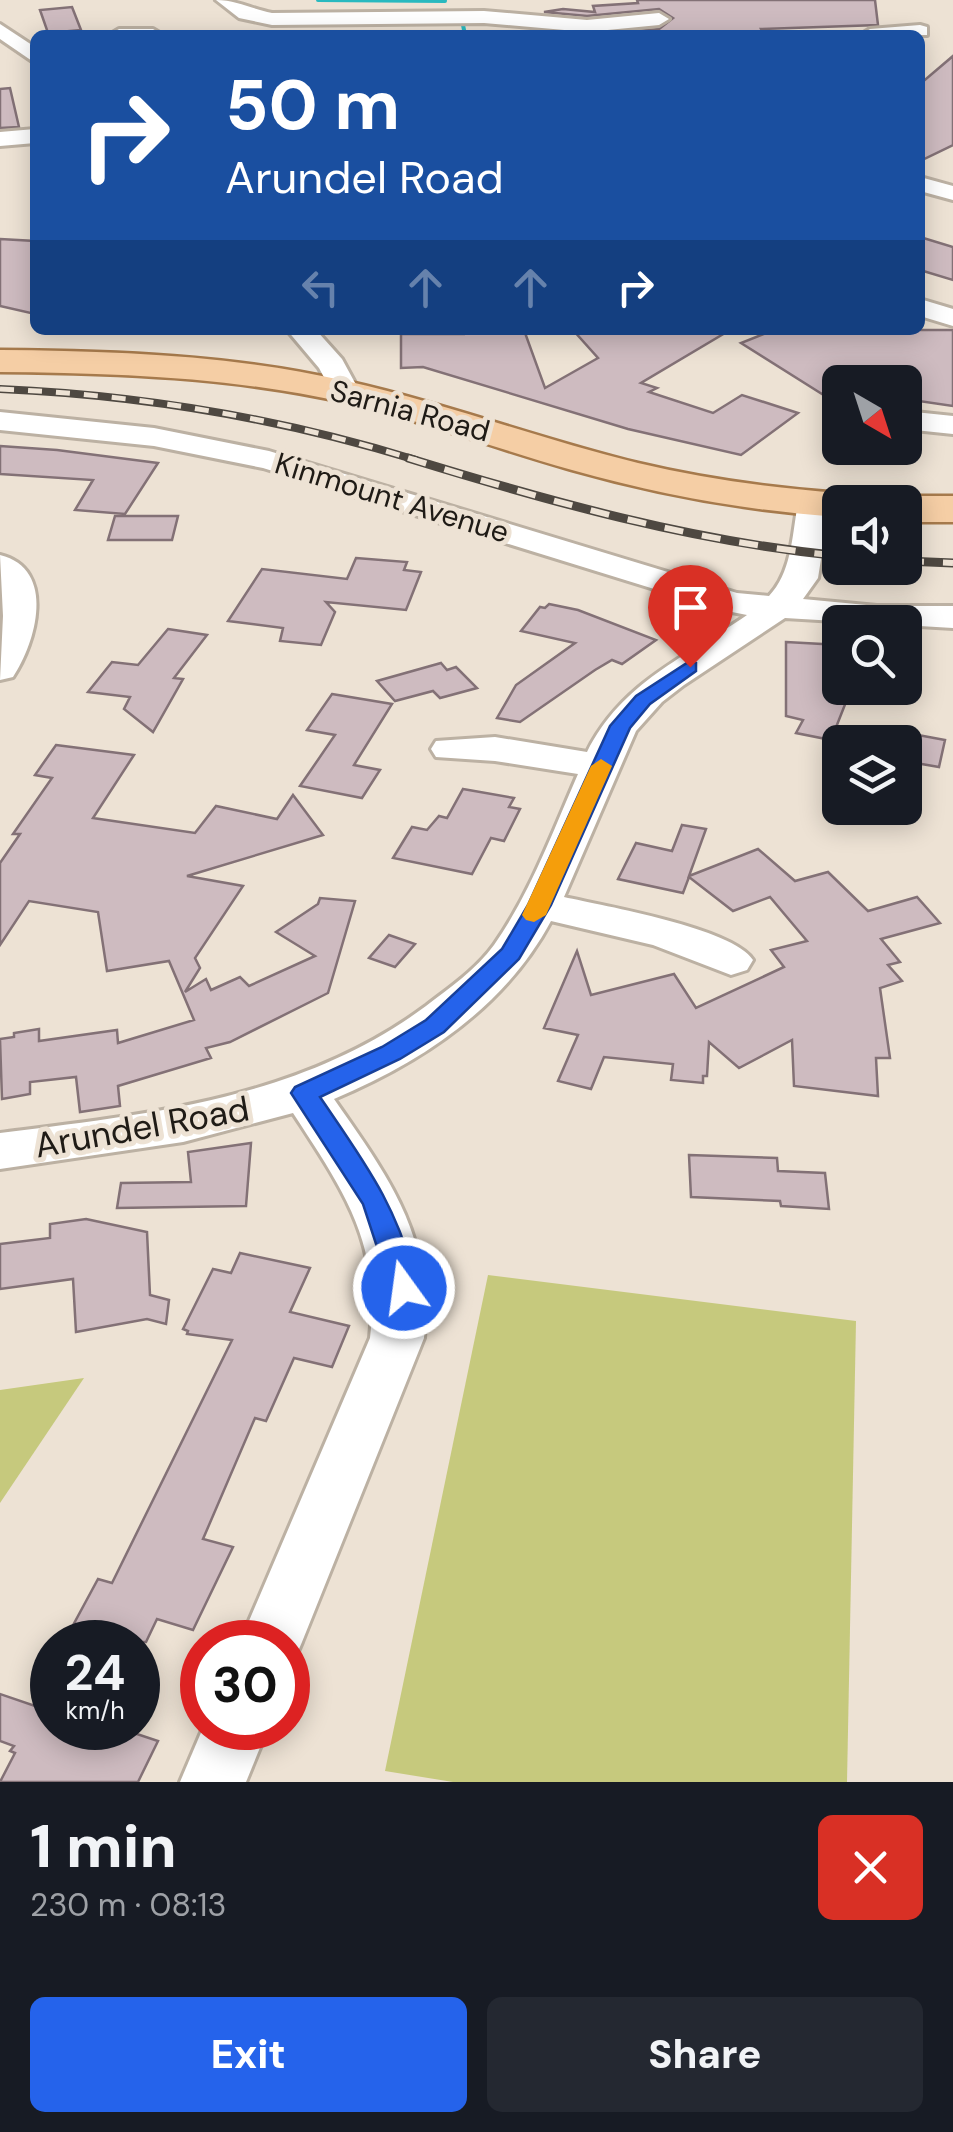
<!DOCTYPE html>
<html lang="en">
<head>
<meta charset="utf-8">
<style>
  body { margin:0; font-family:"DM Sans",sans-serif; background:#242831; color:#f1f3f6; height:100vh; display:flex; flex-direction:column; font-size:38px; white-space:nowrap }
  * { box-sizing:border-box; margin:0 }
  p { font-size:32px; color:#9ea1a6 }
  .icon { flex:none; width:55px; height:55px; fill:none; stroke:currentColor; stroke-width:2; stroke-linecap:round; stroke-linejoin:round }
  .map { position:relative; height:1782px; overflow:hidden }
  .drawer { display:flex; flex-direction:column; background:#171b24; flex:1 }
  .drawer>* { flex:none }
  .guide { position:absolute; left:30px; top:30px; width:895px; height:305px; border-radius:15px; box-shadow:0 5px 25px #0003; background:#1a4fa0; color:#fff; overflow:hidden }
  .needle { width:65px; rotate:141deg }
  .fabs { position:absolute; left:822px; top:365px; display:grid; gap:20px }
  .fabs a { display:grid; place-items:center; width:100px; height:100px; border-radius:15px; background:#171b24; box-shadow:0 5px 25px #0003; font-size:50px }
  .speed { position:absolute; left:30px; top:1620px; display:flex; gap:20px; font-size:50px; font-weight:700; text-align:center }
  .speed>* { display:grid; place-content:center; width:130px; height:130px; border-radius:50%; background:#171b24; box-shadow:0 5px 25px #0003; line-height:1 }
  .speed small { font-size:25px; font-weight:400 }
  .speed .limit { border:15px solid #d22; background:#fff; color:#111 }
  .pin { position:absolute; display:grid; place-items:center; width:85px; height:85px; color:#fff; margin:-102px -42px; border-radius:50% 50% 50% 0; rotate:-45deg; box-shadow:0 0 10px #0007 }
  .pin .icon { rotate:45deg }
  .me { position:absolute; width:110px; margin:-55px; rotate:346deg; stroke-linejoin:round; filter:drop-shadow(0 0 8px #0008) }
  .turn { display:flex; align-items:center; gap:35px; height:210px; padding:0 30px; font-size:45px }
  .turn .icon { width:130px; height:130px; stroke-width:2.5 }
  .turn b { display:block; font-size:70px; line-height:85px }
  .lanes { display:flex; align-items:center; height:95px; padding:0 30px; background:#0003; justify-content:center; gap:50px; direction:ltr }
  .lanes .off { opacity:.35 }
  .round { display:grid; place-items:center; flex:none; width:105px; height:105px; border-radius:15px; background:#242831 }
  .summary { display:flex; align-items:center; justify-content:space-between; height:170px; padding:0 30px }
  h1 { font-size:60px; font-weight:800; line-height:75px }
  .button { display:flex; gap:20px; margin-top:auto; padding:20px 30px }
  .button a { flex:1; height:115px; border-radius:15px; background:#2563eb; color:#fff; font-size:40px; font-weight:800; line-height:115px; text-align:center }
  .button a+a { background:#242831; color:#f1f3f6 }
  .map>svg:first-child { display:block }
  .green { fill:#c6c97d }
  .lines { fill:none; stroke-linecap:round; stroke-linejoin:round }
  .stream { stroke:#29b9bf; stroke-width:4 }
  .building { fill:#cebbc0; stroke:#837176; stroke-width:2.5 }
  .minor-casing { stroke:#bcb1a3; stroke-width:6 }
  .major-casing { stroke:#a67a4c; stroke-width:5 }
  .minor { fill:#fff; fill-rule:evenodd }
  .major { fill:#f5cea5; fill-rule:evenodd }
  .rail-far1-casing { stroke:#4e4841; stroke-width:8 }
  .rail-casing { stroke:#4e4841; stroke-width:9 }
  .rail-far1 { stroke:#ede2d4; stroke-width:5; stroke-dasharray:14; stroke-linecap:butt }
  .rail { stroke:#ede2d4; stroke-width:6; stroke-dasharray:19; stroke-linecap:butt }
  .route { fill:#2563eb; stroke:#184099; stroke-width:2.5 }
  .slow { fill:#f59e0b }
  .labels { text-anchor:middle; stroke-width:10; stroke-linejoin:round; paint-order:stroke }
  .far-street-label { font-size:30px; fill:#1f1b16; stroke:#ede2d4 }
  .street-label { font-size:35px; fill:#1f1b16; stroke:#ede2d4 }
</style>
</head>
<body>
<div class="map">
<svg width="953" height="1782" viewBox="0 0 953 1782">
  <rect width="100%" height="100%" fill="#ede2d4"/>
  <g class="green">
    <polygon points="488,1275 856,1321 847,1782 453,1782 385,1771"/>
    <polygon points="84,1378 0,1503 0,1390"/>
  </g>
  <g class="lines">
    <g class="stream">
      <polyline points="318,0 445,1"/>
      <polyline points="462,20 465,35"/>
    </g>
  </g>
  <g class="building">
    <polygon points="637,0 875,0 878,25 761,29 763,33 724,35 595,35 659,29 673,18 659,9 587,16 544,12 563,9 595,12 593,6 638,3"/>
    <polygon points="72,7 81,30 48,33 40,10"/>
    <polygon points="953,56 953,145 920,161 920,84"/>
    <polygon points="10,88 19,127 0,128 0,89"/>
    <polygon points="920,237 953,247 953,280 920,270"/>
    <polygon points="0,239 35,241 35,314 0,306"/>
    <polygon points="461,330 524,330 545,388 598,358 573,330 730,330 641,383 657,388 649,392 713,413 742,395 798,413 741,455 628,429 423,367 401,368 401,334 463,334"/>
    <polygon points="774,330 953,330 953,406 905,399 905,382 838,382 822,394 741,343"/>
    <polygon points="0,446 57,450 158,463 125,514 75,510 93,480 0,474"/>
    <polygon points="115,516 178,516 172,540 108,540"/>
    <polygon points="356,558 407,562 404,570 421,572 406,610 326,602 335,612 321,645 280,641 283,628 228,621 262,569 347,579"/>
    <polygon points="549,604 578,610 656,640 622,664 612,660 595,670 520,722 497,718 516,685 575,643 521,631 540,607 545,608"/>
    <polygon points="168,629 207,635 174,678 183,679 153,732 124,709 130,697 88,692 112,662 138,665"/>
    <polygon points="786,642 840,645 840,701 846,702 831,740 796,733 803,720 786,716"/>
    <polygon points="441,663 447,670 456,667 477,688 440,698 433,691 395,701 377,681"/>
    <polygon points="332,694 392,704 354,765 380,770 362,798 300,786 335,735 307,730"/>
    <polygon points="918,735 945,740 939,767 910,762"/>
    <polygon points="56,745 134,755 93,818 195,833 216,806 277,819 293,795 323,835 187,876 243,886 195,958 200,968 185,992 206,979 211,990 240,977 249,986 315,956 276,932 318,904 320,898 355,901 328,993 230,1042 206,1048 211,1058 118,1086 120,1106 80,1112 76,1077 30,1082 30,1094 2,1099 0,1039 14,1037 14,1033 39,1029 39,1041 117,1030 118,1043 194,1020 169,961 107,971 98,912 29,901 0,945 0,863 20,834 13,834 52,778 35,775"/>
    <polygon points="463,789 514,798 509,807 520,809 504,841 491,838 472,874 393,858 412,827 427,830 439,816 447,818"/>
    <polygon points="682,825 706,829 689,876 758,849 795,881 828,872 868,911 917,897 940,923 881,939 900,962 888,965 902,981 880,988 890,1058 876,1058 878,1096 794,1086 792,1040 739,1068 709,1042 707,1076 703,1076 703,1083 671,1080 673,1064 604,1057 591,1089 558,1081 578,1035 544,1028 577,951 591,995 674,974 696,1008 784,967 771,950 807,941 770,897 733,911 689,877 683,893 618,879 636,843 672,851"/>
    <polygon points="389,935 415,944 395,967 369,958"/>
    <polygon points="251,1143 246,1206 117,1208 121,1183 191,1182 188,1152"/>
    <polygon points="689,1155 777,1158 778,1171 825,1173 829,1209 781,1206 780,1201 691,1197"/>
    <polygon points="86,1219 147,1232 150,1295 169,1300 166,1324 147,1319 76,1332 73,1279 0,1289 0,1244 50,1238 50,1224"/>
    <polygon points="240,1253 310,1268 290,1312 349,1326 332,1367 294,1358 266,1421 255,1418 203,1539 233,1547 193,1630 157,1619 146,1642 64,1642 98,1579 112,1583 232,1340 187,1334 188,1331 183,1329 213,1269 231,1273"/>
    <polygon points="52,1676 52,1728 119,1728 158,1741 138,1782 0,1782 15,1753 10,1751 14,1746 0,1741 0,1694 35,1706"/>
  </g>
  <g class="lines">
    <defs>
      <g id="minor">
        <path d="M216,0c21,0 35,9 56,13l212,-2 103,9 72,-7 10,6 -10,6 -72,7 -103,-9 -212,2 -33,-7z"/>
        <polygon points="0,24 35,47 35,63 0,39"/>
        <polygon points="920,25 927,27 927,35 860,35 870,29"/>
        <polygon points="119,29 153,29 163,35 109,35"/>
        <polygon points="35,129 35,143 0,146 0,132"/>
        <polygon points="920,177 953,186 953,200 920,191"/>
        <polygon points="920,299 953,309 953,326 920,316"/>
        <polygon points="287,330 316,330 342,359 360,392 355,398 335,398 319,368"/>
        <polygon points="905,411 953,416 953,434 905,429"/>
        <path d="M0,412l154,16 115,23 468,142 32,3c23,-24 23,-61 29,-93l5,-7h22l5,7 -12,75 -15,21 74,7h76v22l-168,-10 -101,67 -22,17 -26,29 -72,166c40,9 169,31 189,63l-6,10 -16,5 -78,-30 -102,-24c-46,86 -129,141 -217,178 55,79 99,137 90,239l-122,304 -9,21 -5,2v-23h-48l130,-304c11,-96 -27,-148 -77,-225l-110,29 -183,27v-36c150,-19 301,-34 426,-127 23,-18 50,-36 68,-61 36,-51 59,-114 84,-171l-83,-13 -59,-4 -5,-8 5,-8 59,-4 92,15c35,-70 99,-95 160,-137l-25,-5 -459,-142 -109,-22 -154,-16z"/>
        <path d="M0,555c57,14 36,88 13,122l-13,3 3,-64z"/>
        <polygon points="203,1728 268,1728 246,1782 180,1782"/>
      </g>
      <g id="major">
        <path d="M0,350c116,1 233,5 346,31 99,22 194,58 292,82 67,16 134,25 202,30l15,3 4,6h-19v15c-91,-6 -180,-22 -268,-47 -75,-21 -149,-49 -225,-67 -114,-26 -231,-30 -347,-31z"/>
        <polygon points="905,496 953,496 953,522 905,522 905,502 889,502"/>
      </g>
    </defs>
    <use href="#minor" class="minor-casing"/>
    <use href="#major" class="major-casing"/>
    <use href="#minor" class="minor"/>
    <use href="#major" class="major"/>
    <defs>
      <path id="rail-far1" d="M0,389c143,6 279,29 416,71"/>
      <g id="rail">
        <path d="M408,458c143,44 283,83 432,98"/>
        <polyline points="905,561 953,563"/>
      </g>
    </defs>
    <use href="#rail-far1" class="rail-far1-casing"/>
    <use href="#rail" class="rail-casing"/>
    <use href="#rail-far1" class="rail-far1"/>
    <use href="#rail" class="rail"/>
  </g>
  <path class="route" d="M690,661l6,2v8l-46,33 -20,24 -79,177 -32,54 -75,73 -44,27 -80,38c47,69 77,108 98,191l-4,8 -10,3 -11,-3 -30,-92 -72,-111 4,-6 87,-40 44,-27 76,-71 26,-44 82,-179 26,-30z"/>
  <polygon class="slow" points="601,759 612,766 546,915 534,922 526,920 522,915 591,766"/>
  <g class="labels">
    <g class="far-street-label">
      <text transform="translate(410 411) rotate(15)" y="10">Sarnia Road</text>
      <text transform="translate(392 498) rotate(17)" y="10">Kinmount Avenue</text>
    </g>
    <g class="street-label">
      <text transform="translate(142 1127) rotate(-10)" y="12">Arundel Road</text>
    </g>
  </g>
</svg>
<div class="fabs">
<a><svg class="needle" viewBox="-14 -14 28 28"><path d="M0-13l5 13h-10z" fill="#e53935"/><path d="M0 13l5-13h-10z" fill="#9ea1a6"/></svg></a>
<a><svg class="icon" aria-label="sound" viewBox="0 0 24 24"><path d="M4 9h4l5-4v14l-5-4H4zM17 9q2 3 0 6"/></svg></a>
<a><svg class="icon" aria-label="search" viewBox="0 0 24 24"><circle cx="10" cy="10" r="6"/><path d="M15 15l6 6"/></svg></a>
<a><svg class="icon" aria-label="layers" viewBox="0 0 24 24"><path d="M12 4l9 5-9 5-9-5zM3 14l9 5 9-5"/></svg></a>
</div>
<div class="speed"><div>24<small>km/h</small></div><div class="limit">30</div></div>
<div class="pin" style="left:690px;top:667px;background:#d93025"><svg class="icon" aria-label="arrive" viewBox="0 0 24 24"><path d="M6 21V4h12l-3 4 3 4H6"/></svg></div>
<svg class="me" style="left:404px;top:1288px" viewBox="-20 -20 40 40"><circle r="17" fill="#2563eb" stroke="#fff" stroke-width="3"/><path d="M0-11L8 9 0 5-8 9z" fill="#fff"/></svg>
<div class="guide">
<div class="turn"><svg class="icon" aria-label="right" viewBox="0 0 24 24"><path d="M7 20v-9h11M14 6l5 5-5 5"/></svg><div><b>50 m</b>Arundel Road</div></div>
<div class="lanes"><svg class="icon off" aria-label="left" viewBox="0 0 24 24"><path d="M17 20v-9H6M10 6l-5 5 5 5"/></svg><svg class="icon off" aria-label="ahead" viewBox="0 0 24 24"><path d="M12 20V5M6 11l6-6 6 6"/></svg><svg class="icon off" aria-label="ahead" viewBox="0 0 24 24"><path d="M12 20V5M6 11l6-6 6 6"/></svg><svg class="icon" aria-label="right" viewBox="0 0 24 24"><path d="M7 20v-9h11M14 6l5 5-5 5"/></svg></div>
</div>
</div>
<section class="drawer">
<div class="summary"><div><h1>1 min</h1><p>230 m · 08:13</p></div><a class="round" style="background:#d93025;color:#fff"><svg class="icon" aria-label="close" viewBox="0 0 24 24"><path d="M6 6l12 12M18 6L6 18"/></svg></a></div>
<div class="button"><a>Exit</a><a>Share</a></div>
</section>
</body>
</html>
